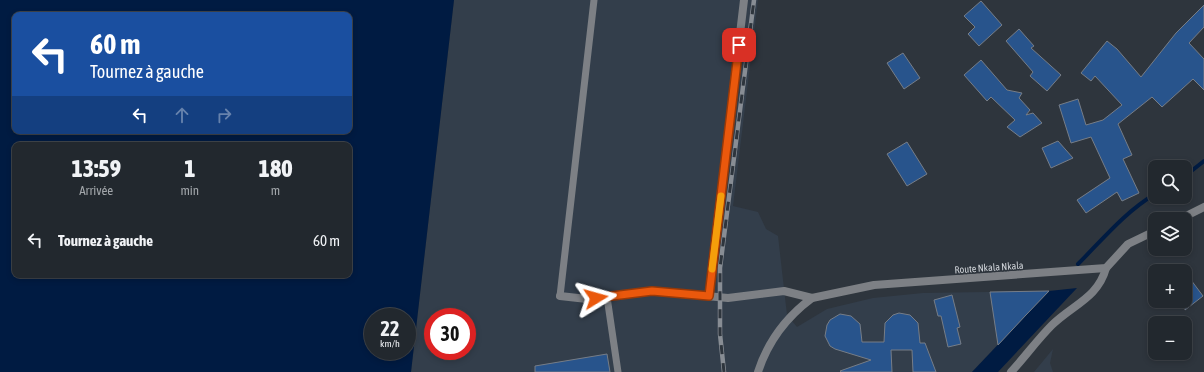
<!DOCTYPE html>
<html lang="fr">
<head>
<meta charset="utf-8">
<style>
  body { margin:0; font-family:"Asap Condensed",sans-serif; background:#2e343a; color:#f1f3f6; height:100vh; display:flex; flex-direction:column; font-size:15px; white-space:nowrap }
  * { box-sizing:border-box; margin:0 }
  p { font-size:13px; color:#a2a6aa }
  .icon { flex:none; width:22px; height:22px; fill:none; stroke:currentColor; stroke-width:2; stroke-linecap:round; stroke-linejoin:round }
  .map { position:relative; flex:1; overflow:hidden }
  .side { position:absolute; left:12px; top:142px; width:340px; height:136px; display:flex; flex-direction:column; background:#22282e; border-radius:8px; box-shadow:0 2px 6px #0003,0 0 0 1px #3f444a }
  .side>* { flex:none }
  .guide { position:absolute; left:12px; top:12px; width:340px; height:122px; border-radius:8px; box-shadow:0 2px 6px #0003,0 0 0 1px #3f444a; background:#1a4fa0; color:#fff; overflow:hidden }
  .tools { position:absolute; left:1148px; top:160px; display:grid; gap:8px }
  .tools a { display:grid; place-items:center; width:44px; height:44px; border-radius:8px; background:#22282e; box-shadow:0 2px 6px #0003,0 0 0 1px #3f444a; font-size:20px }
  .speed { position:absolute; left:364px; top:308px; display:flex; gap:8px; font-size:20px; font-weight:700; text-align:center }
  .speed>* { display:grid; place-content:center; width:52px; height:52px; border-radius:50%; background:#22282e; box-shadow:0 2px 6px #0003,0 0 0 1px #3f444a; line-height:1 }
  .speed small { font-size:10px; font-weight:400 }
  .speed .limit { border:6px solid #d22; background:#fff; color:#111 }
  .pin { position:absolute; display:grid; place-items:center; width:34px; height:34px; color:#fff; margin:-17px; border-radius:8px; box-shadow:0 2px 6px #0006 }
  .me { position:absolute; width:44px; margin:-22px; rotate:82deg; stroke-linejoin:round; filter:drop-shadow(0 0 3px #0008) }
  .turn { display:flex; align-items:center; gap:14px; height:84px; padding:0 12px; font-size:18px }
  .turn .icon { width:52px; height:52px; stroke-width:2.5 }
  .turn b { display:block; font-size:28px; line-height:34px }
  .lanes { display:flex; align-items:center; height:38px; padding:0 12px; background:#0003; justify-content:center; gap:20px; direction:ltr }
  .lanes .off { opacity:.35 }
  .eta { display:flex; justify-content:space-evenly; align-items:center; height:68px; text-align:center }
  .eta b { font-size:24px; font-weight:800; line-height:28px }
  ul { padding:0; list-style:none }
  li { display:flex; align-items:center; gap:12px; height:60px; padding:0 12px }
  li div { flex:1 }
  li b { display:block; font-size:15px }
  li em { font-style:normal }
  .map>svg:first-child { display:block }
  .built { fill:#333e4b; fill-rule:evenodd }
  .water { fill:#001b42; fill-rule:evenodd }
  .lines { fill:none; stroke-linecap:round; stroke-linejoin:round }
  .stream { stroke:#001b42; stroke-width:4 }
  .building { fill:#28548c; stroke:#767d87 }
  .service { stroke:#7d8085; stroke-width:7 }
  .minor { stroke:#7d8085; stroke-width:8 }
  .rail-casing { stroke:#888d94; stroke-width:4.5 }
  .rail { stroke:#2e353d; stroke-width:3; stroke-dasharray:9; stroke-linecap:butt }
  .route-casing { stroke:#983908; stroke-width:10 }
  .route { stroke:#ea580c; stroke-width:7 }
  .slow { stroke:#f59e0b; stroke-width:7 }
  .labels { text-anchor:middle; stroke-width:3; stroke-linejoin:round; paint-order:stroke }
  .street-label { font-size:10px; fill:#ced2d7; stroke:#2e353d }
</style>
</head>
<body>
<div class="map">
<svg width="1204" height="372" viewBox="0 0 1204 372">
  <rect width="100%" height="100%" fill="#2e353d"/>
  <g class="built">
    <path d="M454,0h304l-25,206 25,6 8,17 12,7 9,79 10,12 30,-18 46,-11 50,-5 126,-2 -77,81h-561zM433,317h34v34h-34z"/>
    <polygon points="1053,349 1050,363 1053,372 1034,372"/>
  </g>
  <g class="water">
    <path d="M0,0h454l-43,372h-411zM15,15h334v116h-334zM15,145h334v130h-334zM373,317h34v34h-34z"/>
    <polygon points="1077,288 998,372 972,372 1049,291"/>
  </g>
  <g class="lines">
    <g class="stream">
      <polyline points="1185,176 1204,161"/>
      <path d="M1078,264c25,-25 47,-52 77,-70"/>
    </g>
  </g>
  <g class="building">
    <polygon points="981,1 1002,25 979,46 968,34 975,27 964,16"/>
    <polygon points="1204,5 1204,27 1189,43 1204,59 1204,90 1193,79 1162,107 1152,97 1118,124 1132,155 1123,159 1139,193 1122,201 1117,192 1086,213 1077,200 1110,178 1091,137 1071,143 1059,105 1078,99 1086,125 1103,120 1122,105 1095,76 1091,81 1081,73 1107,41 1117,49 1141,77 1176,33"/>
    <polygon points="1019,29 1034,46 1031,48 1061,75 1047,91 1030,76 1033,72 1006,41"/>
    <polygon points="903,53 920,78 904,89 887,63"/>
    <polygon points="981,60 1007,90 1022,93 1019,98 1030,110 1026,115 1033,113 1042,123 1020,137 1007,127 1015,120 991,97 987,101 964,75"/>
    <polygon points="1058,141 1073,158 1051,168 1042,148"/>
    <polygon points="907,142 927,174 907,186 887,154"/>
    <polygon points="1185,272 1203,296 1185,310"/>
    <polygon points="1049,291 1026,315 998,345 990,292"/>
    <polygon points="952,295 960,327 957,328 961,344 948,347 941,316 938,316 934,300"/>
    <polygon points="899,313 910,315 918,323 920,343 925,343 936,372 913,372 912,350 891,350 892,372 841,372 840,371 871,360 835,349 830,346 825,336 827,325 830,320 840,314 851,316 860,324 862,342 884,342 885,323 893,315"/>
    <polygon points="607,354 610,372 535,372 535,366"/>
  </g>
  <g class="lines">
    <g class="service">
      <polyline points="560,296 594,0"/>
      <polyline points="607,297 618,372"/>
    </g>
    <g class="minor">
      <polyline points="1180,219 1204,207"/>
      <path d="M560,296l27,3 65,-8 76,7 56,-7 28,7c-27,20 -44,43 -54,74"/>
      <polyline points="709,296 744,0"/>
      <polyline points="812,298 874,285 1106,268 1128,244 1155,231"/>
      <path d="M1011,372c14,-15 26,-32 41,-47 20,-20 46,-27 54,-57"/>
    </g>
    <defs>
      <polyline id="rail" points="724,372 720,334 720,268 754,0"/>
    </defs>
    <use href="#rail" class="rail-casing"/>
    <use href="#rail" class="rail"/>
  </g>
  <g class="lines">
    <defs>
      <polyline id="route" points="596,298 652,291 709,296 739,45"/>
    </defs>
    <use href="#route" class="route-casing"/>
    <use href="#route" class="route"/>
    <polyline class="slow" points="712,269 721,196"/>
  </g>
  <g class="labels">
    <g class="street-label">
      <text transform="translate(989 267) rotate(-4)" y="4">Route Nkala Nkala</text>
    </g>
  </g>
</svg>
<div class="tools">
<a><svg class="icon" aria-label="search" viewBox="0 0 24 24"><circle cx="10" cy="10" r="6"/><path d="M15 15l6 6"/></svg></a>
<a><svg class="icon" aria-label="layers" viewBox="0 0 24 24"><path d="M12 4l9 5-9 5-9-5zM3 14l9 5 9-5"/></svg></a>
<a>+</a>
<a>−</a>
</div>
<div class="speed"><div>22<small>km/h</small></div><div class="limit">30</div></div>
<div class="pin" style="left:739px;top:45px;background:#d93025"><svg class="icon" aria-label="arrive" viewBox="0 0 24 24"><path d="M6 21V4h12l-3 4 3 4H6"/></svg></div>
<svg class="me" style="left:596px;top:298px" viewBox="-20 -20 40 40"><path d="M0-17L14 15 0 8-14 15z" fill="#ea580c" stroke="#fff" stroke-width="4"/></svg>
<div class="guide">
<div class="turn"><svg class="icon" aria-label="left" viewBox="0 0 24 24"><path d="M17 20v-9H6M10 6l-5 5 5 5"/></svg><div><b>60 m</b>Tournez à gauche</div></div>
<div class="lanes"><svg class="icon" aria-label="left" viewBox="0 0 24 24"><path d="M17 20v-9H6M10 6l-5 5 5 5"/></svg><svg class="icon off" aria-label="ahead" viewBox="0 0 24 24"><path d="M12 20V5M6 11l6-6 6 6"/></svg><svg class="icon off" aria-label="right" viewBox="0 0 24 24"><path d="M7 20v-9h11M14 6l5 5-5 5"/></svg></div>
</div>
<section class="side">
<div class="eta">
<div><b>13:59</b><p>Arrivée</p></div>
<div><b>1</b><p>min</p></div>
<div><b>180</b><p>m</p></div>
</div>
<ul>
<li><svg class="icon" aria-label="left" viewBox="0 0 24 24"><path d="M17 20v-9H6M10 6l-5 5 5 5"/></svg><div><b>Tournez à gauche</b></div><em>60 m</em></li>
</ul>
</section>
</div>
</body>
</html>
